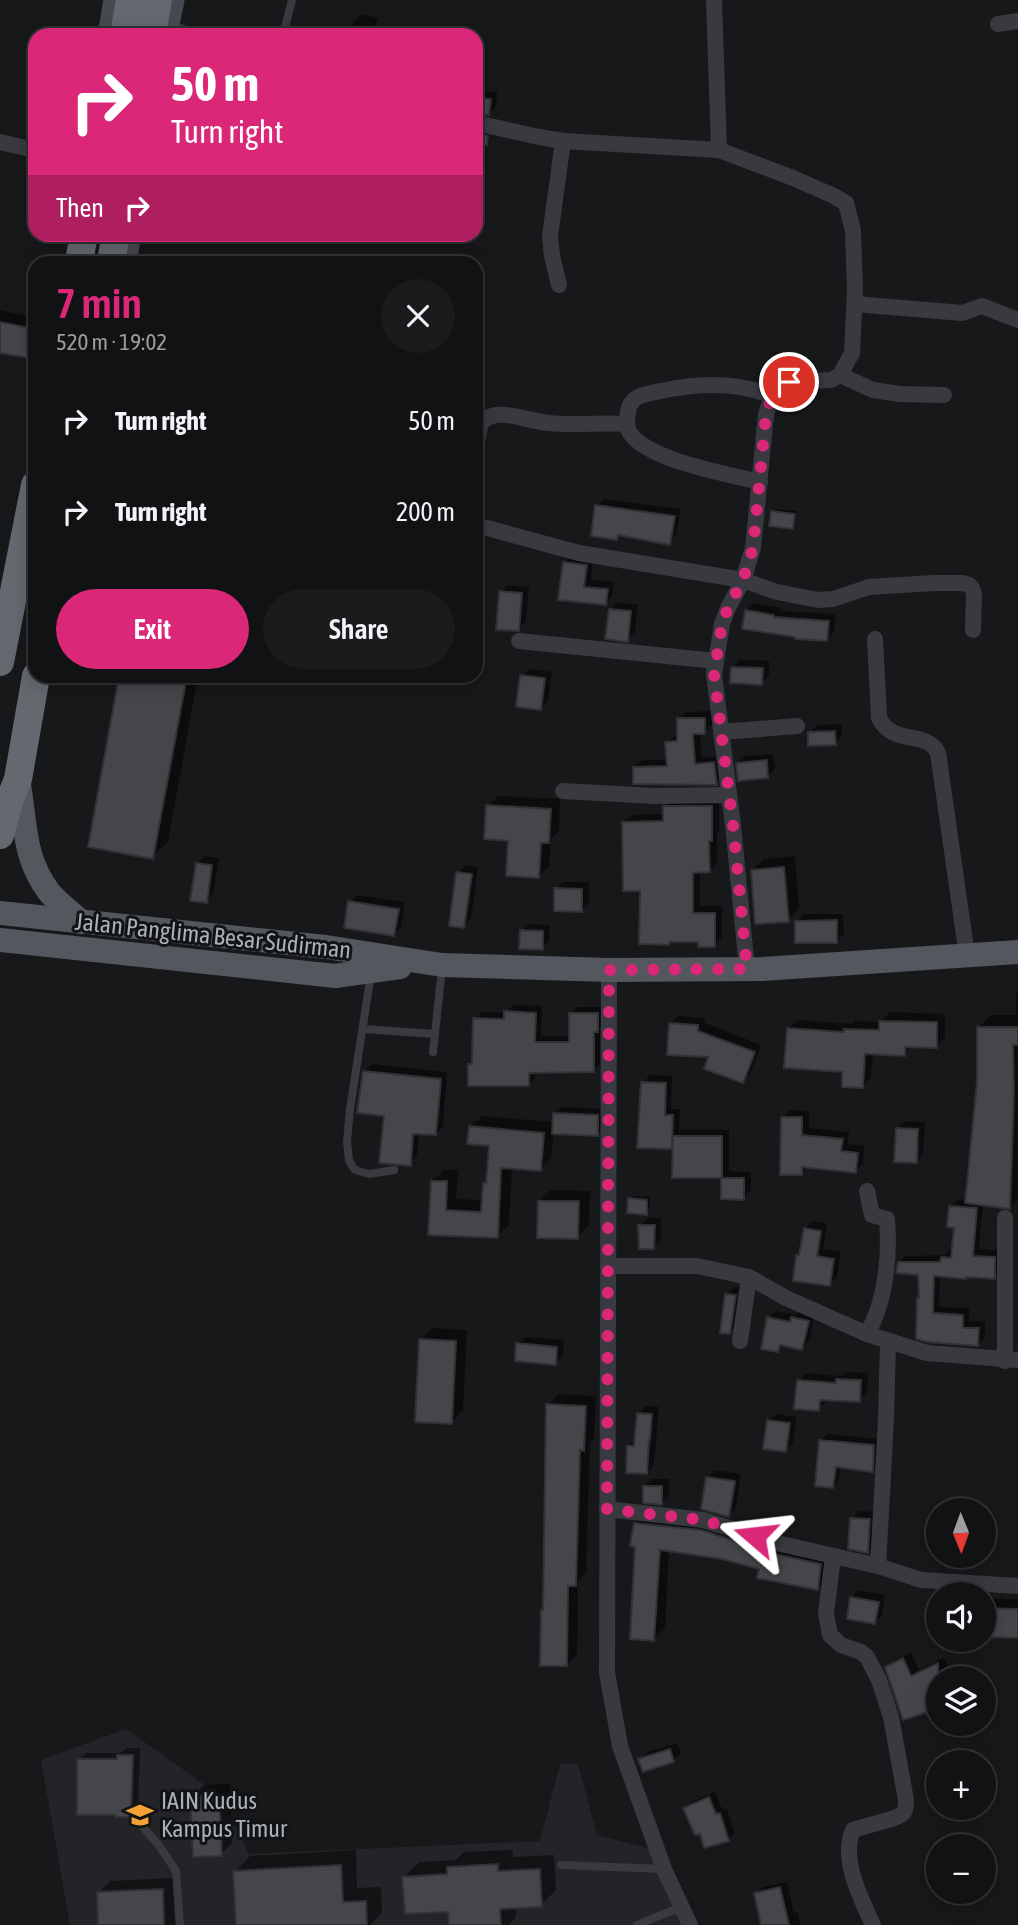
<!DOCTYPE html>
<html lang="en">
<head>
<meta charset="utf-8">
<style>
  body { margin:0; font-family:"Asap Condensed",sans-serif; background:#1a1b1d; color:#f1f3f6; height:100vh; display:flex; flex-direction:column; font-size:26px; white-space:nowrap }
  * { box-sizing:border-box; margin:0 }
  p { font-size:23px; color:#9c9ea0 }
  .icon { flex:none; width:38px; height:38px; fill:none; stroke:currentColor; stroke-width:2; stroke-linecap:round; stroke-linejoin:round }
  .map { position:relative; flex:1; overflow:hidden }
  .panel { position:absolute; left:28px; top:256px; width:455px; height:427px; display:flex; flex-direction:column; background:#111214; border-radius:21px; box-shadow:0 4px 18px #0003,0 0 0 2px #303234 }
  .panel>* { flex:none }
  .guide { position:absolute; left:28px; top:28px; width:455px; height:214px; border-radius:21px; box-shadow:0 4px 18px #0003,0 0 0 2px #303234; background:#db2777; color:#fff; overflow:hidden }
  .needle { width:46px; rotate:179deg }
  .controls { position:absolute; left:926px; top:1498px; display:grid; gap:14px }
  .controls a { display:grid; place-items:center; width:70px; height:70px; border-radius:50%; background:#111214; box-shadow:0 4px 18px #0003,0 0 0 2px #303234; font-size:35px }
  .pin { position:absolute; display:grid; place-items:center; width:60px; height:60px; color:#fff; margin:-30px; border:4px solid #fff; border-radius:50%; box-shadow:0 2px 7px #0007 }
  .me { position:absolute; width:77px; margin:-38px; rotate:287deg; stroke-linejoin:round; filter:drop-shadow(0 0 5px #0008) }
  .turn { display:flex; align-items:center; gap:24px; height:147px; padding:0 28px; font-size:32px }
  .turn .icon { width:91px; height:91px; stroke-width:2.5 }
  .turn b { display:block; font-size:49px; line-height:60px }
  .then { display:flex; align-items:center; height:66px; padding:0 28px; background:#0003; gap:14px; font-size:26px }
  .round { display:grid; place-items:center; flex:none; width:74px; height:74px; border-radius:37px; background:#1a1b1d }
  .summary { display:flex; align-items:center; justify-content:space-between; height:119px; padding:0 28px }
  h1 { font-size:42px; font-weight:600; line-height:52px; color:#db2777 }
  .cta { display:flex; gap:14px; margin-top:auto; padding:14px 28px }
  .cta a { flex:1; height:80px; border-radius:42px; background:#db2777; color:#fff; font-size:28px; font-weight:600; line-height:80px; text-align:center }
  .cta a+a { background:#1a1b1d; color:#f1f3f6 }
  ul { padding:0; list-style:none }
  li { display:flex; align-items:center; gap:21px; height:91px; padding:0 28px }
  li div { flex:1 }
  li b { display:block; font-size:26px }
  li em { font-style:normal }
  .map>svg:first-child { display:block }
  .built { fill:#232427 }
  .shadow { fill:#0007 }
  .building { fill:#44464a; stroke:#313236; stroke-width:2 }
  .lines { fill:none; stroke-linecap:round; stroke-linejoin:round }
  .lane { stroke:#383a3f; stroke-width:8 }
  .street { stroke:#383a3f; stroke-width:16 }
  .secondary { stroke:#46494f; stroke-width:21 }
  .primary { stroke:#54575e; stroke-width:24 }
  .highway { stroke:#646970; stroke-width:28 }
  .route { stroke:#db2777; stroke-width:12; stroke-dasharray:0 21.6 }
  .labels { text-anchor:middle; stroke-width:6; stroke-linejoin:round; paint-order:stroke }
  .street-label { font-size:24px; fill:#aab0b9; stroke:#121315 }
  .poi-label { font-size:24px; fill:#aab0b9; stroke:#121315; text-anchor:start }
</style>
</head>
<body>
<div class="map">
<svg width="1018" height="1925" viewBox="0 0 1018 1925">
  <rect width="100%" height="100%" fill="#17181a"/>
  <polygon class="built" points="126,1729 219,1795 249,1854 540,1841 560,1764 578,1764 597,1835 658,1851 687,1925 70,1925 41,1760"/>
  <g class="shadow">
    <polygon points="361,14 378,18 373,35 350,35 354,21"/>
    <polygon points="476,90 497,92 496,106 489,113 476,111"/>
    <polygon points="0,310 35,318 35,358 0,351"/>
    <polygon points="604,499 681,509 676,535 669,543 621,534 616,538 597,506"/>
    <polygon points="775,509 797,511 795,524 792,527 772,512"/>
    <polygon points="572,556 593,558 591,580 614,582 612,596 605,604 560,598 564,563"/>
    <polygon points="508,585 529,587 526,621 518,629 501,592"/>
    <polygon points="618,602 638,605 635,632 627,640 610,610"/>
    <polygon points="754,603 781,608 780,611 835,614 834,632 827,639 746,611"/>
    <polygon points="476,619 481,620 476,654"/>
    <polygon points="740,660 769,661 769,676 761,683 733,667"/>
    <polygon points="529,669 552,672 548,701 541,708 522,676"/>
    <polygon points="121,676 198,676 168,842 152,857 90,845"/>
    <polygon points="712,711 712,725 704,732 700,732 702,758 721,756 723,776 716,783 634,767 642,760 669,760 667,743 675,736 679,735 678,719 686,712"/>
    <polygon points="842,724 842,736 835,743 809,733 817,725"/>
    <polygon points="773,754 775,769 767,776 738,763 745,756"/>
    <polygon points="499,796 560,799 559,831 551,839 549,866 538,877 510,839 488,806"/>
    <polygon points="672,799 719,799 719,831 717,834 717,863 710,871 700,871 700,906 722,906 722,937 715,945 700,940 672,940 669,943 641,890 624,823 632,815 664,814 664,807"/>
    <polygon points="205,856 219,858 213,894 206,901 198,863"/>
    <polygon points="795,856 799,908 788,920 753,870 764,859"/>
    <polygon points="465,865 478,867 471,919 464,926 458,873"/>
    <polygon points="563,882 589,882 589,903 581,910 556,889"/>
    <polygon points="357,895 405,902 401,927 394,934 350,902"/>
    <polygon points="804,914 843,914 844,934 836,941 797,922"/>
    <polygon points="529,924 550,925 549,941 542,948 522,931"/>
    <polygon points="1018,992 1018,1199 1010,1207 983,1204 979,1249 1001,1251 1001,1270 994,1277 940,1275 939,1307 969,1308 969,1321 985,1321 985,1338 978,1345 940,1342 921,1297 920,1273 899,1263 906,1256 945,1255 949,1251 953,1251 955,1226 951,1206 958,1199 968,1200 979,1082 978,1028 991,1015 1016,1015 1016,994"/>
    <polygon points="513,1005 542,1006 541,1036 571,1036 570,1014 577,1007 604,1007 604,1024 600,1028 600,1063 594,1070 535,1071 535,1078 528,1085 470,1065 474,1061 475,1019 482,1012 505,1013"/>
    <polygon points="890,1012 945,1014 945,1037 936,1046 913,1045 904,1054 873,1053 871,1077 863,1086 844,1070 788,1029 797,1020 852,1024 855,1021 880,1022"/>
    <polygon points="678,1016 705,1018 705,1023 761,1045 750,1074 742,1081 670,1024"/>
    <polygon points="372,1064 447,1072 443,1126 436,1134 419,1132 417,1156 410,1164 364,1072"/>
    <polygon points="650,1075 672,1076 671,1109 680,1109 679,1133 682,1129 729,1130 729,1171 751,1172 751,1190 743,1198 723,1197 723,1176 674,1176 675,1144 671,1147 643,1083"/>
    <polygon points="562,1107 605,1109 605,1127 597,1134 554,1133 551,1158 540,1169 512,1167 509,1225 497,1236 430,1233 433,1181 444,1170 458,1170 456,1199 484,1200 484,1184 488,1180 491,1144 470,1127 482,1116 554,1122 555,1114"/>
    <polygon points="790,1110 809,1111 809,1128 849,1132 848,1144 864,1146 863,1164 855,1171 808,1166 801,1173 783,1118"/>
    <polygon points="905,1121 925,1122 923,1154 916,1161 897,1129"/>
    <polygon points="551,1190 590,1191 589,1225 578,1237 539,1201"/>
    <polygon points="633,1196 650,1197 649,1210 646,1213 630,1199"/>
    <polygon points="648,1218 661,1218 661,1240 654,1247 640,1226"/>
    <polygon points="813,1221 827,1224 823,1249 841,1252 837,1277 829,1284 797,1256 801,1252 805,1229"/>
    <polygon points="734,1287 742,1288 737,1325 730,1332 727,1295"/>
    <polygon points="776,1311 796,1315 800,1311 815,1314 809,1341 802,1348 784,1344 778,1350 769,1318"/>
    <polygon points="432,1328 467,1330 463,1410 452,1422 421,1340"/>
    <polygon points="526,1337 564,1340 563,1356 555,1363 518,1344"/>
    <polygon points="845,1372 868,1373 867,1392 860,1400 826,1399 826,1402 818,1409 799,1381 806,1373 841,1376"/>
    <polygon points="559,1394 596,1396 594,1438 590,1443 586,1573 578,1582 577,1654 567,1665 545,1609 548,1405"/>
    <polygon points="646,1406 659,1407 654,1465 647,1472 629,1447 636,1439 638,1414"/>
    <polygon points="777,1414 797,1417 793,1443 786,1450 769,1421"/>
    <polygon points="827,1434 879,1439 878,1464 872,1471 840,1466 839,1480 833,1486 821,1441"/>
    <polygon points="715,1470 741,1474 736,1508 729,1515 708,1478"/>
    <polygon points="652,1479 669,1479 669,1496 661,1503 645,1486"/>
    <polygon points="859,1511 877,1512 875,1544 868,1551 852,1519"/>
    <polygon points="646,1512 832,1553 829,1578 818,1589 761,1568 722,1557 669,1550 665,1628 654,1639 637,1545 635,1523"/>
    <polygon points="859,1590 885,1595 882,1615 875,1622 852,1598"/>
    <rect x="984" y="1599" width="34" height="37"/>
    <polygon points="911,1652 919,1670 944,1658 954,1678 938,1678 938,1700 927,1710 887,1667 895,1660"/>
    <polygon points="677,1743 681,1754 673,1761 640,1760 647,1752"/>
    <polygon points="126,1748 140,1748 138,1808 130,1816 79,1760 86,1753 121,1753"/>
    <polygon points="230,1784 232,1843 221,1854 192,1797 204,1785"/>
    <polygon points="715,1792 722,1809 727,1808 734,1833 728,1840 701,1831 685,1808 692,1802"/>
    <polygon points="356,1850 357,1888 381,1887 382,1912 370,1925 238,1925 235,1872 250,1856"/>
    <polygon points="513,1850 513,1857 554,1855 556,1890 541,1905 516,1906 516,1917 509,1925 451,1925 450,1910 404,1877 419,1862 456,1860 464,1852"/>
    <polygon points="173,1878 175,1925 100,1925 98,1893 110,1881"/>
    <polygon points="787,1882 794,1913 797,1912 801,1925 761,1925 756,1893 763,1887"/>
  </g>
  <g class="building">
    <polygon points="476,98 491,99 489,115 476,113"/>
    <polygon points="476,134 488,136 487,145 476,145"/>
    <polygon points="0,322 35,329 35,359 0,353"/>
    <polygon points="595,505 675,516 670,545 618,535 617,540 591,536"/>
    <polygon points="771,511 795,514 793,529 769,526"/>
    <polygon points="563,562 587,565 584,587 608,589 606,605 558,600"/>
    <polygon points="499,591 522,593 519,631 496,630"/>
    <polygon points="609,609 631,611 628,642 605,639"/>
    <polygon points="745,610 774,615 774,617 829,621 827,641 795,639 795,637 742,629"/>
    <polygon points="731,667 763,668 762,685 730,683"/>
    <polygon points="520,675 545,678 541,710 516,707"/>
    <polygon points="119,676 187,676 153,859 88,847"/>
    <polygon points="677,718 705,718 705,734 693,734 695,764 714,762 717,785 633,784 633,767 667,766 665,742 677,741"/>
    <polygon points="835,731 836,745 808,746 808,732"/>
    <polygon points="767,760 768,778 738,781 736,763"/>
    <polygon points="486,805 551,809 549,843 541,843 539,878 506,876 508,841 484,839"/>
    <polygon points="663,806 712,806 712,841 709,841 710,872 693,873 693,913 715,913 715,947 698,947 698,942 669,942 669,945 639,944 640,891 623,891 622,822 663,821"/>
    <polygon points="196,863 212,865 207,903 190,901"/>
    <polygon points="784,867 789,922 755,924 751,870"/>
    <polygon points="456,872 472,874 464,928 449,926"/>
    <polygon points="554,888 582,889 582,912 554,911"/>
    <polygon points="348,901 399,909 394,936 344,928"/>
    <polygon points="837,920 837,943 795,943 795,921"/>
    <polygon points="520,930 543,931 543,950 519,949"/>
    <polygon points="504,1011 536,1013 535,1042 569,1042 569,1013 598,1013 598,1032 594,1032 594,1072 529,1073 529,1086 468,1086 468,1064 472,1064 473,1018 504,1019"/>
    <polygon points="879,1021 937,1022 937,1048 905,1047 905,1056 865,1054 863,1088 842,1087 842,1072 784,1068 787,1028 844,1032 844,1029 879,1030"/>
    <polygon points="669,1023 698,1025 698,1031 755,1052 743,1083 704,1069 708,1057 667,1055"/>
    <polygon points="977,1027 1018,1027 1018,1045 1013,1045 1014,1092 1010,1209 965,1203 977,1082"/>
    <polygon points="363,1071 441,1079 436,1135 413,1134 411,1166 379,1163 384,1116 357,1113"/>
    <polygon points="641,1082 666,1083 665,1115 673,1115 672,1149 637,1148"/>
    <polygon points="553,1113 598,1115 598,1136 552,1134"/>
    <polygon points="781,1117 802,1117 802,1135 843,1139 841,1151 858,1153 856,1173 802,1167 802,1175 780,1175"/>
    <polygon points="469,1126 544,1133 541,1171 501,1168 498,1238 428,1235 431,1181 447,1181 446,1210 481,1212 483,1183 486,1183 489,1146 467,1144"/>
    <polygon points="896,1128 918,1129 917,1163 894,1162"/>
    <polygon points="673,1136 722,1136 722,1178 744,1178 744,1200 721,1199 721,1178 672,1178"/>
    <polygon points="628,1198 647,1200 647,1215 627,1213"/>
    <polygon points="538,1201 579,1201 578,1239 537,1238"/>
    <polygon points="949,1206 977,1208 973,1256 995,1257 995,1279 966,1277 966,1279 934,1276 933,1313 963,1315 963,1328 979,1328 978,1346 928,1342 916,1339 917,1298 919,1298 918,1275 896,1273 898,1262 940,1262 941,1257 951,1258 954,1228 947,1227"/>
    <polygon points="638,1225 655,1225 654,1249 639,1249"/>
    <polygon points="804,1228 821,1231 817,1256 834,1259 830,1286 793,1281 796,1255 799,1255"/>
    <polygon points="725,1294 736,1295 730,1334 720,1333"/>
    <polygon points="767,1317 790,1322 791,1317 809,1321 802,1350 780,1345 778,1352 761,1349"/>
    <polygon points="419,1339 456,1341 452,1424 415,1422"/>
    <polygon points="516,1343 557,1347 556,1365 515,1361"/>
    <polygon points="836,1379 861,1380 860,1402 820,1400 819,1411 794,1409 797,1380 836,1383"/>
    <polygon points="546,1404 586,1406 584,1451 580,1450 576,1586 568,1586 567,1666 540,1666 541,1610 543,1610"/>
    <polygon points="637,1413 652,1414 650,1440 649,1440 647,1474 626,1473 627,1446 634,1446"/>
    <polygon points="767,1420 790,1423 786,1452 763,1449"/>
    <polygon points="819,1440 874,1445 873,1472 836,1467 833,1488 815,1486"/>
    <polygon points="706,1477 735,1481 729,1517 701,1509"/>
    <polygon points="643,1486 662,1486 662,1505 643,1503"/>
    <polygon points="850,1518 870,1519 868,1553 848,1549"/>
    <polygon points="634,1523 701,1530 752,1546 751,1549 821,1564 818,1590 757,1578 759,1569 722,1559 660,1550 654,1641 630,1639 635,1547 630,1546"/>
    <polygon points="850,1597 879,1602 875,1624 847,1619"/>
    <polygon points="984,1608 1018,1609 1018,1638 984,1637"/>
    <polygon points="903,1658 911,1676 938,1663 938,1702 927,1708 928,1712 903,1720 885,1667"/>
    <polygon points="670,1749 674,1762 643,1772 638,1759"/>
    <polygon points="117,1755 133,1755 131,1817 115,1817 115,1815 77,1815 77,1759 117,1759"/>
    <polygon points="219,1795 222,1856 193,1857 190,1796"/>
    <polygon points="709,1797 716,1814 720,1813 729,1841 704,1848 700,1834 695,1835 683,1808"/>
    <polygon points="498,1864 498,1871 540,1869 542,1907 500,1909 501,1925 449,1925 448,1912 405,1914 402,1877 447,1874 447,1867"/>
    <polygon points="341,1865 343,1902 366,1901 367,1925 236,1925 233,1871"/>
    <polygon points="780,1887 789,1925 761,1925 754,1893"/>
    <polygon points="163,1889 164,1925 98,1925 97,1892"/>
  </g>
  <g class="lines">
    <g class="lane">
      <polyline points="283,35 292,0"/>
      <polyline points="371,974 350,1109 347,1142 349,1161 355,1170 369,1174 394,1170"/>
      <polyline points="363,1029 435,1034"/>
      <polyline points="433,1052 442,968"/>
      <polyline points="138,1822 158,1844 176,1871 180,1925"/>
      <polyline points="561,1865 664,1869"/>
      <polyline points="637,1925 681,1907"/>
    </g>
    <g class="street">
      <polyline points="714,0 719,150"/>
      <polyline points="998,24 1018,21"/>
      <polyline points="159,25 189,35"/>
      <polyline points="476,123 539,137 563,141 719,150 793,178 834,196 846,203 853,231 855,290 852,353 840,375 831,380 789,382 780,384 772,396 766,414 753,548 743,580 728,608 722,624 714,674 733,825 747,969"/>
      <polyline points="0,142 35,150"/>
      <polyline points="559,285 552,256 550,236 563,141"/>
      <polyline points="855,304 962,313 982,306 1018,320"/>
      <polyline points="840,375 873,390 900,394 944,395"/>
      <path d="M476,448l5,-26c5,-4 9,-6 15,-7 17,-2 36,7 54,8 26,3 51,-1 77,1"/>
      <path d="M760,482c-32,-8 -111,-21 -130,-49 -4,-6 -3,-14 -2,-21 2,-17 18,-18 33,-21 37,-8 75,-10 111,5"/>
      <polyline points="476,525 579,553 743,580 777,592 818,600 833,599 869,587 933,583 962,583 969,585 972,588 974,594 973,630"/>
      <path d="M875,639l4,79c15,29 47,11 59,35l29,203"/>
      <polyline points="519,641 716,661"/>
      <polyline points="721,732 797,726"/>
      <polyline points="563,791 654,796 729,795"/>
      <polyline points="609,970 607,1672 620,1746 664,1869 690,1925"/>
      <path d="M867,1191l5,24 15,4c3,37 -1,82 -20,115"/>
      <polyline points="608,1266 697,1266 749,1277 786,1298 867,1334 927,1353 1018,1360"/>
      <polyline points="740,1341 749,1277"/>
      <polyline points="1005,1361 1005,1218"/>
      <polyline points="607,1509 703,1520 781,1544 878,1566 921,1580 1018,1586"/>
      <path d="M833,1556l-7,58 4,21 11,10 20,7 6,5 12,23 12,37 15,83c0,4 0,9 -2,12 -3,7 -41,14 -51,18 -13,28 8,69 20,95"/>
      <polyline points="878,1566 886,1420 888,1341"/>
    </g>
    <g class="secondary">
      <polyline points="108,35 114,0"/>
      <polyline points="167,35 174,0"/>
      <polyline points="126,262 131,234"/>
    </g>
    <g class="primary">
      <path d="M18,779c8,42 4,77 31,113 9,11 22,20 32,30"/>
      <polyline points="0,913 326,947 442,965 609,970 762,969 1018,952"/>
      <polyline points="0,940 335,976 400,967"/>
    </g>
    <g class="highway">
      <polyline points="124,35 130,0"/>
      <polyline points="152,35 158,0"/>
      <polyline points="79,262 84,234"/>
      <polyline points="111,262 116,234"/>
      <polyline points="0,662 35,485"/>
      <polyline points="0,835 9,802 18,779 36,676"/>
    </g>
  </g>
  <g class="lines">
    <polyline class="route" points="755,1536 703,1520 607,1509 609,970 747,969 733,825 714,674 722,624 728,608 743,580 753,548 766,414 772,396 780,384 789,382"/>
  </g>
  <defs>
    <symbol id="university-bare" viewBox="-9 -9 18 18"><path d="M0-5L7-2L0 1L-7-2ZM-4 1L0 2.5L4 1V4Q0 6-4 4Z" fill="#f3a036" stroke="#121315" stroke-width="2.5" paint-order="stroke"/></symbol>
  </defs>
  <g fill-rule="evenodd">
    <use href="#university-bare" x="121" y="1796" width="38" height="38"/>
  </g>
  <g class="labels">
    <g class="street-label">
      <text transform="translate(213 936) rotate(6)" y="8">Jalan Panglima Besar Sudirman</text>
    </g>
    <g class="poi-label">
      <text x="161" y="1809">IAIN Kudus<tspan x="161" dy="28">Kampus Timur</tspan></text>
    </g>
  </g>
</svg>
<div class="controls">
<a><svg class="needle" viewBox="-14 -14 28 28"><path d="M0-13l5 13h-10z" fill="#e53935"/><path d="M0 13l5-13h-10z" fill="#9c9ea0"/></svg></a>
<a><svg class="icon" aria-label="sound" viewBox="0 0 24 24"><path d="M4 9h4l5-4v14l-5-4H4zM17 9q2 3 0 6"/></svg></a>
<a><svg class="icon" aria-label="layers" viewBox="0 0 24 24"><path d="M12 4l9 5-9 5-9-5zM3 14l9 5 9-5"/></svg></a>
<a>+</a>
<a>−</a>
</div>
<div class="pin" style="left:789px;top:382px;background:#d93025"><svg class="icon" aria-label="arrive" viewBox="0 0 24 24"><path d="M6 21V4h12l-3 4 3 4H6"/></svg></div>
<svg class="me" style="left:755px;top:1536px" viewBox="-20 -20 40 40"><path d="M0-17L14 15 0 8-14 15z" fill="#db2777" stroke="#fff" stroke-width="4"/></svg>
<div class="guide">
<div class="turn"><svg class="icon" aria-label="right" viewBox="0 0 24 24"><path d="M7 20v-9h11M14 6l5 5-5 5"/></svg><div><b>50 m</b>Turn right</div></div>
<div class="then">Then<svg class="icon" aria-label="right" viewBox="0 0 24 24"><path d="M7 20v-9h11M14 6l5 5-5 5"/></svg></div>
</div>
<section class="panel">
<div class="summary"><div><h1>7 min</h1><p>520 m · 19:02</p></div><a class="round"><svg class="icon" aria-label="close" viewBox="0 0 24 24"><path d="M6 6l12 12M18 6L6 18"/></svg></a></div>
<ul>
<li><svg class="icon" aria-label="right" viewBox="0 0 24 24"><path d="M7 20v-9h11M14 6l5 5-5 5"/></svg><div><b>Turn right</b></div><em>50 m</em></li>
<li><svg class="icon" aria-label="right" viewBox="0 0 24 24"><path d="M7 20v-9h11M14 6l5 5-5 5"/></svg><div><b>Turn right</b></div><em>200 m</em></li>
</ul>
<div class="cta"><a>Exit</a><a>Share</a></div>
</section>
</div>
</body>
</html>
